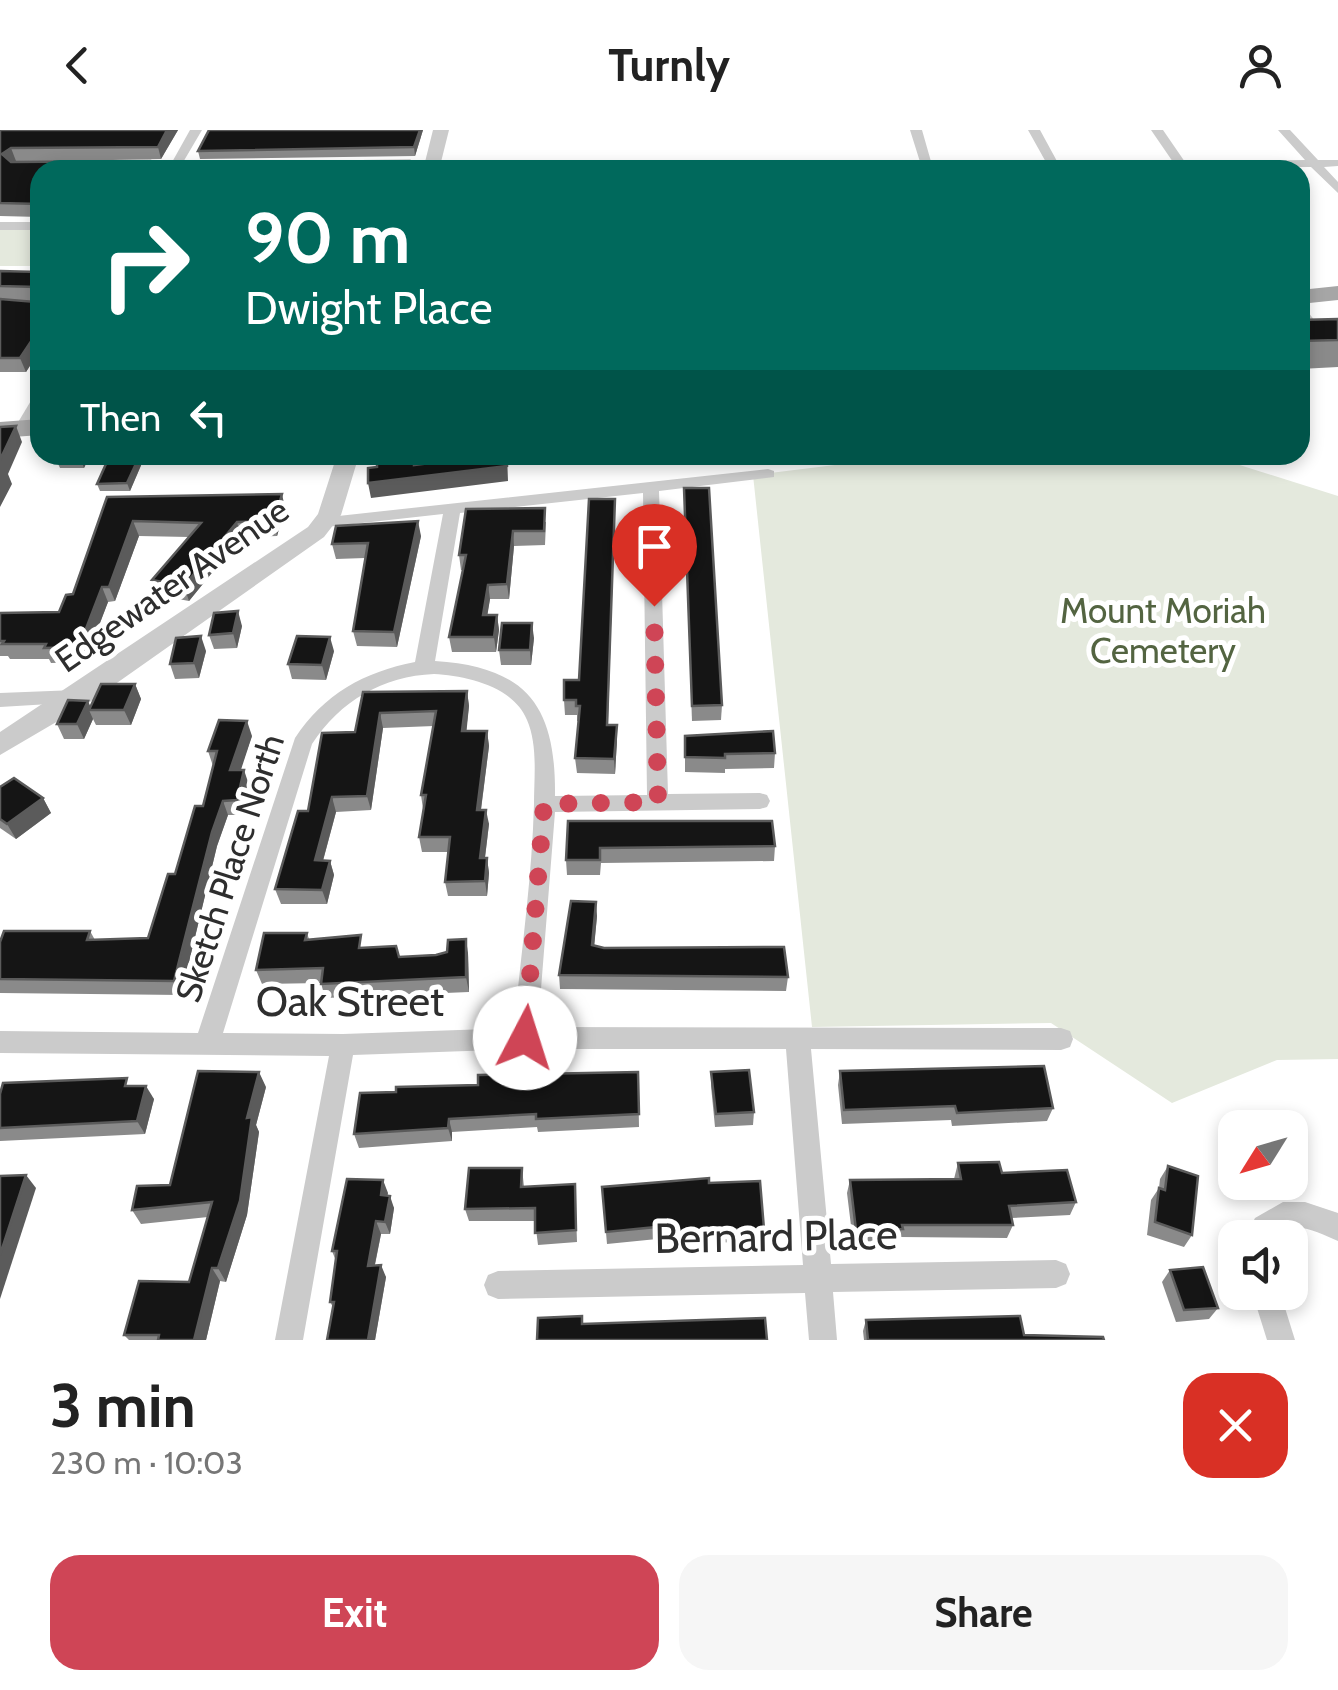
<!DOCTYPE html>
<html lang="en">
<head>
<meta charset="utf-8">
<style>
  body { margin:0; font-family:Cabin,sans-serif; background:#f6f6f6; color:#222; height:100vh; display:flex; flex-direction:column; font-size:38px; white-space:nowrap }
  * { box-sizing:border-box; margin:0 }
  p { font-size:32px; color:#767676 }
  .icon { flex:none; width:55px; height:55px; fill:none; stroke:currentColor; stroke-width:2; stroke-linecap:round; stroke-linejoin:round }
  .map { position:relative; height:1210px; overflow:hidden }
  .drawer { display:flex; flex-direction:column; background:#fff; flex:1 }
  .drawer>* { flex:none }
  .hud { position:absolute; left:30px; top:30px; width:1280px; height:305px; border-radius:30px; box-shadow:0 5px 15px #0003; background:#00695c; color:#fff; overflow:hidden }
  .needle { width:65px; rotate:233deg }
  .buttons { position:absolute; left:1218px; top:980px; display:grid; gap:20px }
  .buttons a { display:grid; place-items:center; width:90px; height:90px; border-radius:20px; background:#fff; box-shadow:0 5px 15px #0003; font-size:50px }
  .pin { position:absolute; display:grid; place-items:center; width:85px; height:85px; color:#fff; margin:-102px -42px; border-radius:50% 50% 50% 0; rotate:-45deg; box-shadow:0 0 10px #0007 }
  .pin .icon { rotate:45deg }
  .me { position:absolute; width:110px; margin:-55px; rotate:5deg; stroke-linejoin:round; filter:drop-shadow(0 0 8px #0008) }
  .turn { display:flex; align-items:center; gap:35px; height:210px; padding:0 50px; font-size:45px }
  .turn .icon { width:130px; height:130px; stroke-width:2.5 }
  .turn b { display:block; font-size:70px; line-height:85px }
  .then { display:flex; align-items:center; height:95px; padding:0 50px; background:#0003; gap:20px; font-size:38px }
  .round { display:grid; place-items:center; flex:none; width:105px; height:105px; border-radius:30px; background:#f6f6f6 }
  .summary { display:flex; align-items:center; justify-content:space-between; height:170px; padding:0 50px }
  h1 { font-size:60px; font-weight:700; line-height:75px }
  .button { display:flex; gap:20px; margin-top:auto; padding:20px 50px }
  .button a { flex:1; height:115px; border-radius:30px; background:#cf4556; color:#fff; font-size:40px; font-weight:700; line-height:115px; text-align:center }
  .button a+a { background:#f6f6f6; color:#222 }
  header { display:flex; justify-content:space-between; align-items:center; height:130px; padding:0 50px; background:#fff; font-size:45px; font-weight:700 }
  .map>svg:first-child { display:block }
  .green { fill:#e4e9dd }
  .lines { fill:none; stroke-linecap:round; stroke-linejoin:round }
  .minor { fill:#cbcbcb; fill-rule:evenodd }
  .tertiary { fill:#cbcbcb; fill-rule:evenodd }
  .primary { fill:#a6a6a6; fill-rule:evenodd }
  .wall { fill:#8a8a8a }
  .shaded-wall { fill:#5b5b5b }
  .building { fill:#151515; stroke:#5b5b5b; stroke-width:2.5 }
  .route { stroke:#cf4556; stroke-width:18; stroke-dasharray:0 32.4 }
  .labels { text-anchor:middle; stroke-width:10; stroke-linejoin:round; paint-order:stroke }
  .street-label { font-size:35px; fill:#2e2e2e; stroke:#fff }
  .park-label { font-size:35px; fill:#536441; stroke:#fff }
  .near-street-label { font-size:42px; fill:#2e2e2e; stroke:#fff }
</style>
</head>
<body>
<header><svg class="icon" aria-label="back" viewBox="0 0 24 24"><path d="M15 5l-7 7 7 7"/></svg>Turnly<svg class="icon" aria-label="person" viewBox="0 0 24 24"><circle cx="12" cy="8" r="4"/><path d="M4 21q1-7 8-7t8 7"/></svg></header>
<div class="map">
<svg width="1338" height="1210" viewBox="0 0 1338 1210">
  <rect width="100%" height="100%" fill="#fff"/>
  <g class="green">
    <rect x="0" y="96" width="40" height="40"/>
    <polygon points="916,325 1208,325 1338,366 1338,929 1277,930 1172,973 1051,893 812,897 753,345"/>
  </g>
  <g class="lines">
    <g class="minor">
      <polygon points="190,0 202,0 182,34 215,34 219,35 219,39 118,38 124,35 171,34"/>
      <polygon points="910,0 922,0 932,35 1047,34 1028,0 1040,0 1058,33 1173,32 1151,0 1163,0 1185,32 1305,30 1278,0 1290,0 1318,30 1338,30 1338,36 1324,37 1338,52 1338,63 1311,37 821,40 827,36 921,35"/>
      <polygon points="384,32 432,32 438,35 432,38 380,37 378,35"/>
      <rect x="0" y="92" width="40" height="8"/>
      <polygon points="1300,177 1305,178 1328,208 1326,211 1316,211 1300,190"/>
      <path d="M40,262c0,16 -2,35 -18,42l-5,-2 -3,-3 21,-35z"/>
      <path d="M768,339l6,2v6l-115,14 9,303 92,-1 7,2 3,6 -3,6 -7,2 -205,3 -17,215 523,1 9,3 3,8 -3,8 -9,3 -250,-1 20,215 225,-4 10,4 4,10 -4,10 -10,4 -223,4 4,48h-28l-4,-47 -307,6 -10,-4 -4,-10 4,-10 10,-4 305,-6 -17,-216h-261l-172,6 -50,285h-28l54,-284 -329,-3v-22l198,2 97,-295c29,-44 69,-66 120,-76l28,-148 -117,13 -8,-5 2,-4zM643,363l4,302 -92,1c1,-90 -28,-129 -120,-135l25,-148zM434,544c33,2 79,12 93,46 11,25 7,58 7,84 -2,75 -13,149 -20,224l-171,6 -120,-1 89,-289c28,-43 71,-68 122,-70z"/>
      <polygon points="76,560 86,567 83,572 0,577 0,563"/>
      <path d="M1283,1072h22l33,11v28c-22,-9 -44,-23 -64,-3h-29l10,-20z"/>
      <polygon points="1252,1162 1280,1162 1295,1210 1267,1210"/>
    </g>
    <g class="tertiary">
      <polygon points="433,0 449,0 439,40 423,40"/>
      <polygon points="337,325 359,325 341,385 324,407 87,574 0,625 0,602 308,397 318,384"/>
    </g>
    <g class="primary">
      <polygon points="1338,156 1338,170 1300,174 1300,160"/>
      <polygon points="40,289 40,305 0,308 0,292"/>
    </g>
  </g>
  <g class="wall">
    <polygon points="0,0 178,0 161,29 15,32 40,40 40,87 0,86"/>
    <polygon points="209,0 423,0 415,26 200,29 198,21"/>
    <polygon points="40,140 40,220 26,242 0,242 0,141 39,142"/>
    <polygon points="1338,189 1338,237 1300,239 1300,190"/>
    <polygon points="54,325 90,325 84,338 60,338"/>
    <polygon points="145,326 130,361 100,361 97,354"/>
    <polygon points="107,367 285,378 277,406 241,407 189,471 157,465 152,450 189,407 139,406 115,471 108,472 85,532 51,533 49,529 10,529 8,526 0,526 0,483 59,482 73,464"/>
    <polygon points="615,369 608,595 617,610 615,644 577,643 575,628 579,591 577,591 577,585 565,585 564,570 579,550"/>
    <polygon points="684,372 722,575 721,590 692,591"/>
    <polygon points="466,379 546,392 545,415 514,416 509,469 490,469 487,485 497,485 499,500 496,522 452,522 449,507 463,440 461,440 459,425"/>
    <polygon points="421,406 397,517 357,516 353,501 365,428 336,429 332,414"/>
    <polygon points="242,496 237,518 214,519 209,505"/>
    <polygon points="534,508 531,535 501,535 499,520"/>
    <polygon points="206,521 199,548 175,549 170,534"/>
    <polygon points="334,521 326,550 292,549 288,534"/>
    <polygon points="135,554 141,569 131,595 96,595 93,589 84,609 64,609 57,594"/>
    <polygon points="467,561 469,576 466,601 487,601 489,616 481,680 489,694 485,728 487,728 489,743 487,766 448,766 445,752 448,722 422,722 419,707 423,679 421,665 434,596 383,598 371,680 336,682 323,731 330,731 334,745 327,774 281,774 275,759 308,681 355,602 363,562"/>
    <polygon points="252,606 240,640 249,655 242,685 228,685 217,716 181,865 0,863 0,812 90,801 95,810 148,808 203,676 213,636 208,621"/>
    <polygon points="685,606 775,623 774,638 725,639 725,643 685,642"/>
    <polygon points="0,657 43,668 51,683 16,709 0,698"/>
    <polygon points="568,691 775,716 774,731 601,733 600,745 567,745 566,730"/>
    <polygon points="597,786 594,816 788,847 786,861 560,859 559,845"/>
    <polygon points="307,803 309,809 364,818 399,827 468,823 469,862 325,868 321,853 262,854 256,840"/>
    <polygon points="840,941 1053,978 1047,991 952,996 951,990 842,994 838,955"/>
    <polygon points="638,942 639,997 538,1002 537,997 452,1002 452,1011 359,1018 354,1004 396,962"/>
    <polygon points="711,942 754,982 753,995 715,997 711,956"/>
    <polygon points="132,956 154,969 145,1004 0,1011 0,964"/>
    <polygon points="266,957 256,995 259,1002 247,1085 226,1152 220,1151 206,1210 129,1210 124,1205 189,1152 208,1087 141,1094 132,1080 170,1055"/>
    <polygon points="958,1033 1002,1043 1076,1072 1070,1085 1011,1088 1013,1095 1007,1108 900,1107 899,1111 853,1112 847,1063 850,1050 954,1049"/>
    <polygon points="1168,1036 1192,1105 1184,1117 1147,1105 1151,1070 1159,1058 1160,1049"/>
    <polygon points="522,1038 524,1057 575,1054 577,1112 538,1115 535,1091 469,1091 465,1079"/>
    <polygon points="383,1050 387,1066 394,1078 390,1104 381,1104 375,1135 386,1147 375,1210 327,1210 333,1177 330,1172 336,1131 332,1121"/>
    <polygon points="709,1053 764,1099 763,1112 667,1113 667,1108 607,1114 602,1057"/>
    <polygon points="1170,1140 1218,1178 1209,1189 1176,1192 1162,1152"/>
    <polygon points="866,1190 1024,1205 1104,1210 864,1210 863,1201"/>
  </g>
  <g class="shaded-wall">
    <polygon points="167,0 178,0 161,29 158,17"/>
    <polygon points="420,0 423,0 415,26 414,17"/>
    <polygon points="11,18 16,31 6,37 2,24"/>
    <polygon points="149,31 151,40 143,40"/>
    <polygon points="40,198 40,220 26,242 20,228"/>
    <polygon points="16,296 22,312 8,344 12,354 0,377 0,330"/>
    <polygon points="79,325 90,325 84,338"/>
    <polygon points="140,325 145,326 130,361 127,353"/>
    <polygon points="414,325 416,327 417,347 507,325 508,351 371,368 368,353"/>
    <polygon points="573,325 599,325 573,329"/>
    <polygon points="608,325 637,325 637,329 609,333"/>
    <polygon points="282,364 285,378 277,406 274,391"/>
    <polygon points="615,369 615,383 607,610 607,595"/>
    <polygon points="133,391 139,406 115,471 109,457"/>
    <polygon points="418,391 421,406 397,517 394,502"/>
    <polygon points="237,392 241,407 189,471 184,456"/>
    <polygon points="513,401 514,416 509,469 507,454"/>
    <polygon points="488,455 490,469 485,500 483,485"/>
    <polygon points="102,457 108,472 85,532 79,517"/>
    <polygon points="238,481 242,496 237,518 233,503"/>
    <polygon points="497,485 499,500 496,522 494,507"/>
    <polygon points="532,493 534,508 531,535 530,520"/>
    <polygon points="201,506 206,521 199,548 194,533"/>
    <polygon points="330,507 334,521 326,550 322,535"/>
    <polygon points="135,554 141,569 131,595 124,580"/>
    <polygon points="467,561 469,576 465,616 462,601"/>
    <polygon points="88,571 92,580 89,580 93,589 84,609 77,594"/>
    <polygon points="380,583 383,598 371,680 367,666"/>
    <polygon points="247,591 252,606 236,655 230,640"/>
    <polygon points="617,595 617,610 615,644 614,629"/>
    <polygon points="487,601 489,616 479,694 477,680"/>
    <polygon points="244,640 249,655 242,685 237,670"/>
    <polygon points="332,667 336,682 319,745 315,730"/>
    <polygon points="43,668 51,683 16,709 7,694"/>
    <polygon points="223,671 228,685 217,716 181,865 174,851 212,702"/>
    <polygon points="486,680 489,694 483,743 480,728"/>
    <polygon points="487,728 489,743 487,766 485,751"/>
    <polygon points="330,731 334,745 327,774 322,760"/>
    <polygon points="596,772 597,786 593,829 592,815"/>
    <polygon points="466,809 468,823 469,862 466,847"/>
    <polygon points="259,942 266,957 256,995 259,1002 247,1085 226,1152 218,1138 247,988"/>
    <polygon points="146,956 154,969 145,1004 137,991"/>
    <polygon points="449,989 452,1002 452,1011 448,998"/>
    <polygon points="26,1045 36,1058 0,1169 0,1125"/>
    <polygon points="383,1050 388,1063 385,1078 381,1065"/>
    <polygon points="390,1066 394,1078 390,1104 385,1092"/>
    <polygon points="376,1091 381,1104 372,1148 368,1136"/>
    <polygon points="381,1135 386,1147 375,1210 368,1210"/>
    <polygon points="212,1138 220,1151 206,1210 194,1210"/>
  </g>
  <g class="building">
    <polygon points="0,0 167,0 158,17 11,18 2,24 11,32 149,31 143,40 40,40 40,74 0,73"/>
    <polygon points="209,0 420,0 414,17 198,21"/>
    <polygon points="409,31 406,40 189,40 193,32"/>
    <polygon points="40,140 40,198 20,228 0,228 0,169 35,172 37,157 0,156 0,141 39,142"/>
    <polygon points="1338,189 1338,210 1300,211 1300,190"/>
    <polygon points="16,296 0,330 0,297"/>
    <polygon points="110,325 140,325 127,353 97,354"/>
    <polygon points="377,325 414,325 414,335 471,328 471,325 507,325 507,336 368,353 368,338 377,337"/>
    <polygon points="684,358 709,358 722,575 692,576"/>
    <polygon points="282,364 274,391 237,392 184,456 152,450 201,393 133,391 109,457 102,457 79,517 44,518 46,514 2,514 4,511 0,511 0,483 59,482 66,465 73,464 107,367"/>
    <polygon points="589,369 615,369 607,595 617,595 614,629 575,628 580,576 576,576 576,570 564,570 564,550 579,550"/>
    <polygon points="545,378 544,401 513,401 507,454 488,455 483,485 497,485 494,507 449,507 466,425 459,425 466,379"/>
    <polygon points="418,391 394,502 353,501 368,413 332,414 336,396"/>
    <polygon points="238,481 233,503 209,505 214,483"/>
    <polygon points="502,493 532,493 530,520 499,520"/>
    <polygon points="201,506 194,533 170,534 176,508"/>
    <polygon points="297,506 330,507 322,535 288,534"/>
    <polygon points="101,554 135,554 124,580 89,580"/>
    <polygon points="467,561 462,601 487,601 477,680 486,680 480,728 487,728 485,751 445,752 450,707 419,707 426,665 421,665 436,581 380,583 367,666 332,667 315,730 330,731 322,760 275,759 298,681 308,681 322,603 355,602 363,562"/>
    <polygon points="68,570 88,571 77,594 57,594"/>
    <polygon points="219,590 247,591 230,640 244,640 237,670 223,671 212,702 174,851 0,849 0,812 4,801 90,801 87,810 148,808 168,744 175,744 195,676 203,676 217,621 208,621"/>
    <polygon points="773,601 775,623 725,624 725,628 685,627 685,606"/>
    <polygon points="14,648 43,668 7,694 0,689 0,657"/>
    <polygon points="568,691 772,691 775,716 600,718 600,730 566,730"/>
    <polygon points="571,771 596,772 592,815 604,818 784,817 788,847 559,845"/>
    <polygon points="264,803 307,803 305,810 361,805 359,818 396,816 399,827 436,825 447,822 448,810 466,809 466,847 321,854 323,838 256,840"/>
    <polygon points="1044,936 1053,978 957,983 955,976 844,980 840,941"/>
    <polygon points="749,940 754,982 716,984 711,942"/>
    <polygon points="198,941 259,942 247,988 252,987 240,1071 218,1138 212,1138 194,1210 158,1210 159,1205 124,1205 139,1151 189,1152 212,1072 132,1080 137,1056 170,1055"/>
    <polygon points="638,942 639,984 536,989 536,984 449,989 448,998 354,1004 360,963 396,962 396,957 478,955 478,945"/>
    <polygon points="127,948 125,956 146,956 137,991 0,998 0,964 3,953"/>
    <polygon points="999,1032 1002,1043 1067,1040 1076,1072 1009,1076 1013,1095 902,1095 903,1099 856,1100 850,1050 961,1049 958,1033"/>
    <polygon points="1168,1036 1198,1046 1192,1105 1155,1092 1159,1058 1165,1060"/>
    <polygon points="469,1038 522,1038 521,1057 575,1054 576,1100 535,1103 535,1078 465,1079"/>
    <polygon points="26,1045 0,1125 0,1046"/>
    <polygon points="709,1048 709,1053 760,1051 764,1099 667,1101 667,1096 606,1102 602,1057"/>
    <polygon points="347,1049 383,1050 381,1065 390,1066 385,1092 376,1091 368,1136 381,1135 368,1210 327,1210 334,1172 330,1172 337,1121 332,1121"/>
    <polygon points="1203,1137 1218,1178 1184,1180 1170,1140"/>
    <polygon points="582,1186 582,1194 765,1188 767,1210 537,1210 538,1188"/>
    <polygon points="1020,1186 1024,1205 1103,1207 1104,1210 868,1210 866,1190"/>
  </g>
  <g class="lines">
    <polyline class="route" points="525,908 544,674 658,672 654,476"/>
  </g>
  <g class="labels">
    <g class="street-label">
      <text transform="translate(172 455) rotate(-35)" y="12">Edgewater Avenue</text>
      <text transform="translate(230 738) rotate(-72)" y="12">Sketch Place North</text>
    </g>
    <g class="park-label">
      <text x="1163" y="493">Mount Moriah<tspan x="1163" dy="40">Cemetery</tspan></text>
    </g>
    <g class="near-street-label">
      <text x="350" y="886">Oak Street</text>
      <text transform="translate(776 1106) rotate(-1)" y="15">Bernard Place</text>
    </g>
  </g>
</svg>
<div class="buttons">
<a><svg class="needle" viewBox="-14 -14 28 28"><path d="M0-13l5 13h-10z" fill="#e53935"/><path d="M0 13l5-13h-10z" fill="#767676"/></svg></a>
<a><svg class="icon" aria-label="sound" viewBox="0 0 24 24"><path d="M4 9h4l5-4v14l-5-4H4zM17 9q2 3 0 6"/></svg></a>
</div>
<div class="pin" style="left:654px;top:476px;background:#d93025"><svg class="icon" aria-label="arrive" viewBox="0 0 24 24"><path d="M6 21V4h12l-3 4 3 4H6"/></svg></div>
<svg class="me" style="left:525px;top:908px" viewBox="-20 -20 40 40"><circle r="19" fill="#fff"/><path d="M0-13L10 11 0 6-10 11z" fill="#cf4556"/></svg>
<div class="hud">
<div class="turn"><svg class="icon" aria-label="right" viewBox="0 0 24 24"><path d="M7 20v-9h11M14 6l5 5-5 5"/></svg><div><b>90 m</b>Dwight Place</div></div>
<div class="then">Then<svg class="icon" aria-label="left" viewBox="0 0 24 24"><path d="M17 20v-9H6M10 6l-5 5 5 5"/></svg></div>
</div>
</div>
<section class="drawer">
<div class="summary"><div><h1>3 min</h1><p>230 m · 10:03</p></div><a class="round" style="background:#d93025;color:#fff"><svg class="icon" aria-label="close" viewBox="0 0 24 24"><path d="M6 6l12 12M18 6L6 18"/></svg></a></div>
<div class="button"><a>Exit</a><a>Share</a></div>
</section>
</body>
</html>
